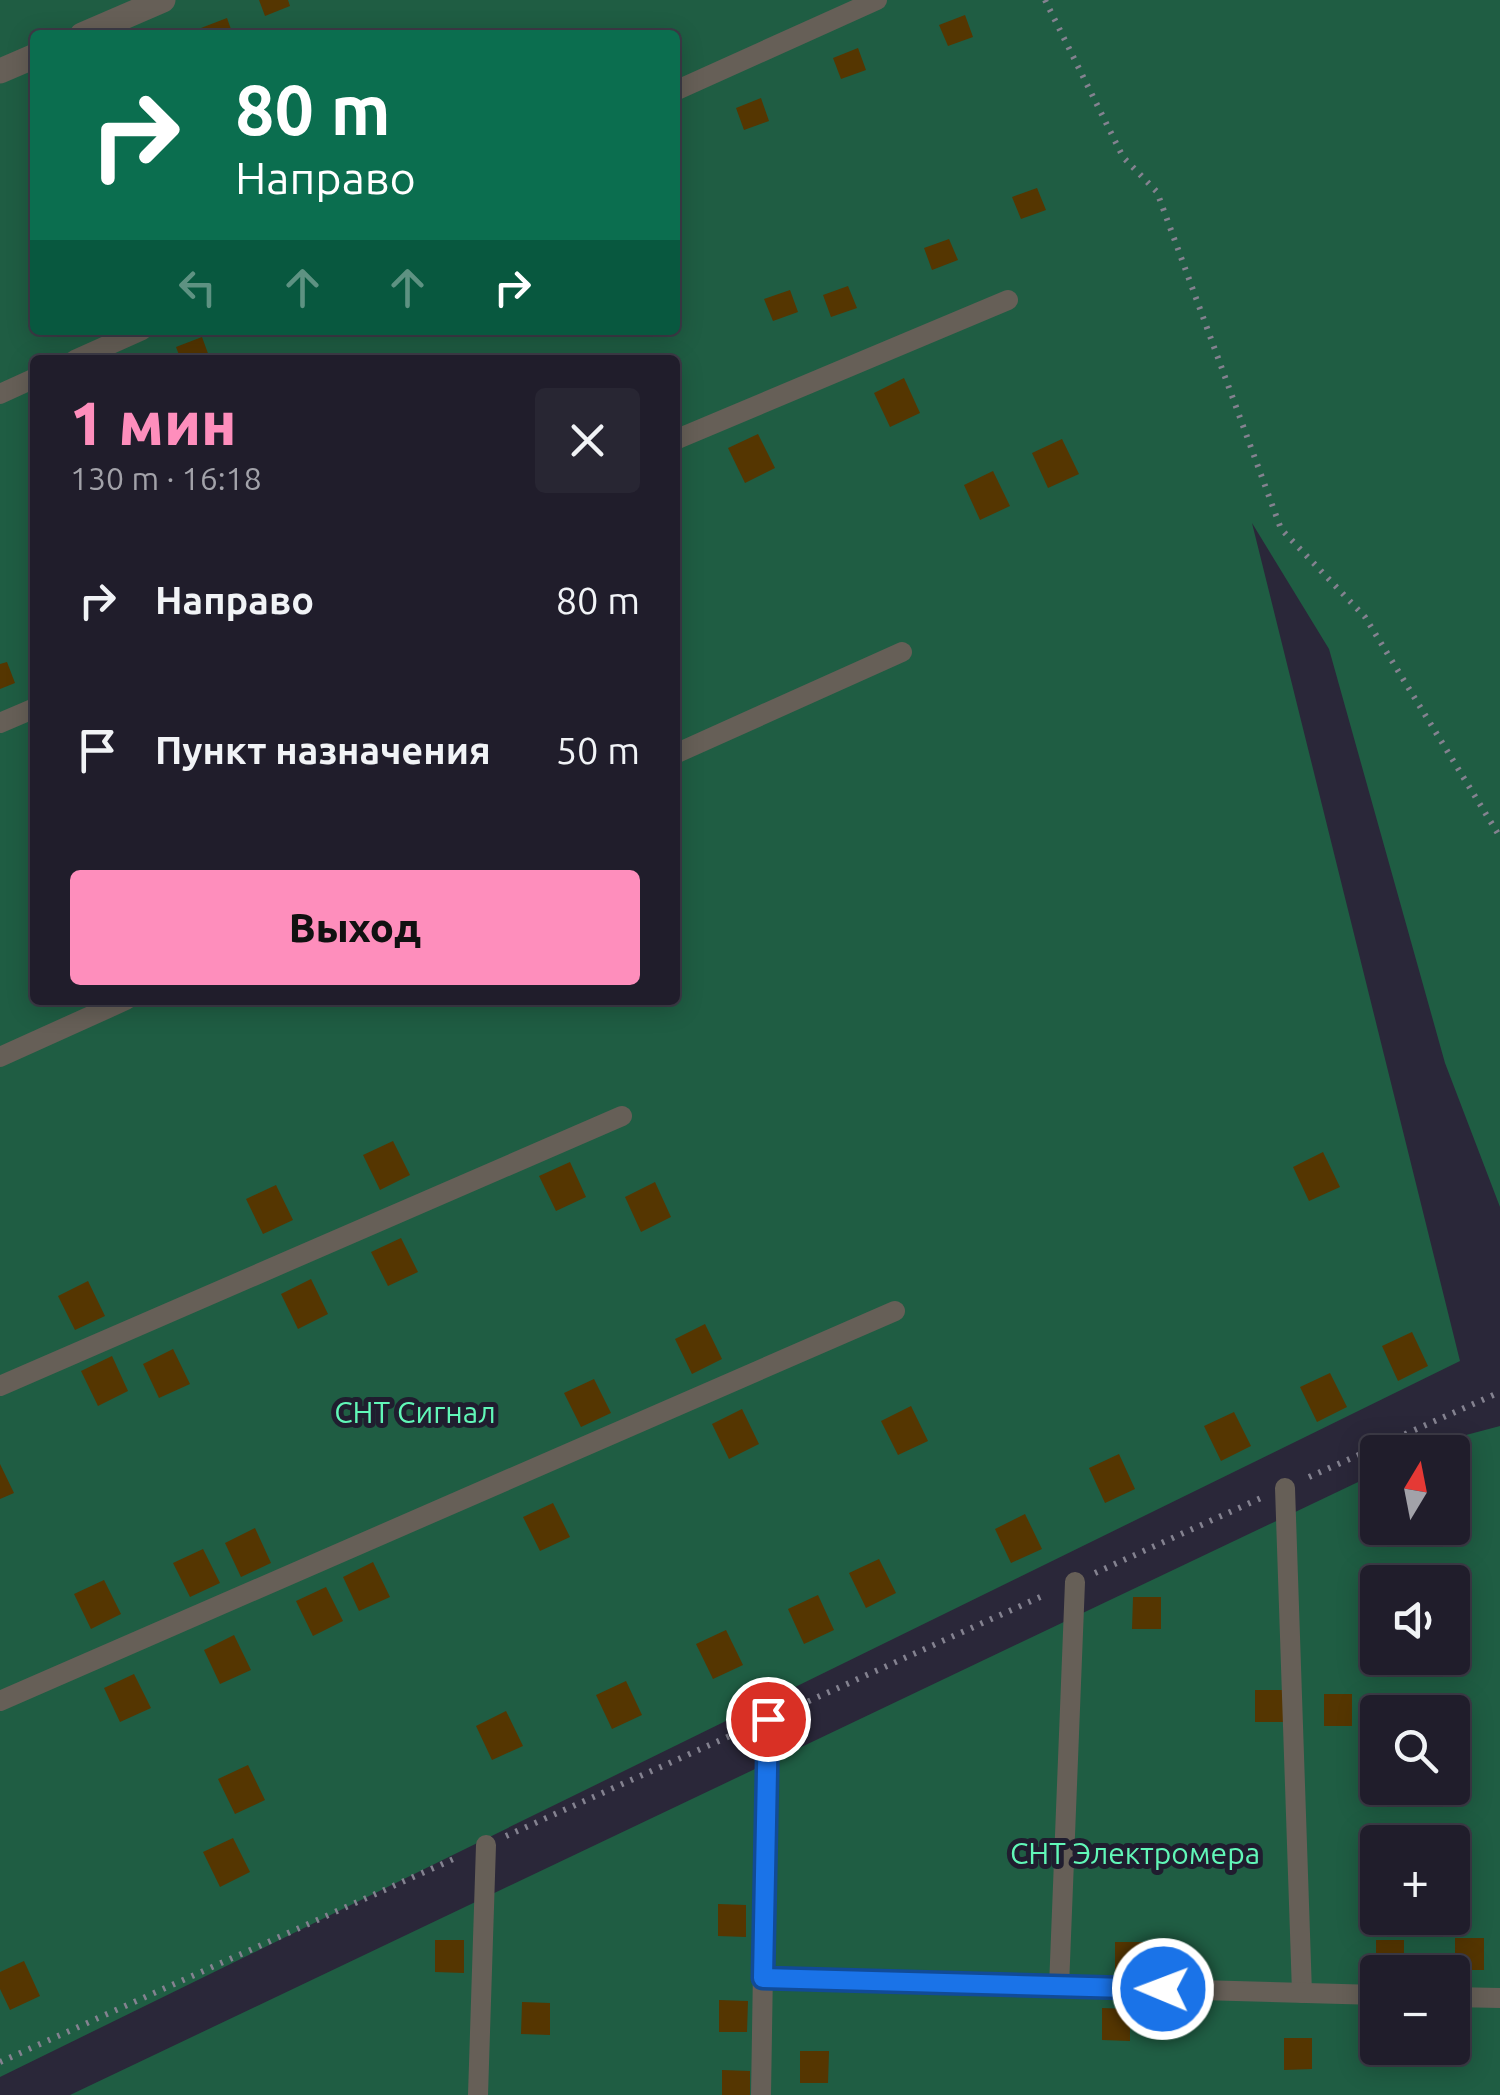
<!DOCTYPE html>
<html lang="ru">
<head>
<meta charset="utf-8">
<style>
  body { margin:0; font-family:Ubuntu,sans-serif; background:#282633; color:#f1f3f6; height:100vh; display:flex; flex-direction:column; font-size:38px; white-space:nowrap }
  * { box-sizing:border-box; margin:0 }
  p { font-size:32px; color:#a2a2a9 }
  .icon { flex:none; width:55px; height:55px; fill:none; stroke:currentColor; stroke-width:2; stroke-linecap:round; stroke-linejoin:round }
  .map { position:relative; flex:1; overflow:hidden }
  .side { position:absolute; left:30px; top:355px; width:650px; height:650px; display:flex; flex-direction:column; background:#201d2b; border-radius:10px; box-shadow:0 5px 25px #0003,0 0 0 2px #3d3b47 }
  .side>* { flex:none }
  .hud { position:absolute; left:30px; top:30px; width:650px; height:305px; border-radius:10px; box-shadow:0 5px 25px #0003,0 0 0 2px #3d3b47; background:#0b6e4f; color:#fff; overflow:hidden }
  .needle { width:65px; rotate:10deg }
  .tools { position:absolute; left:1360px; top:1435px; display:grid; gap:20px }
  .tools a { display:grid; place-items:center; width:110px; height:110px; border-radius:10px; background:#201d2b; box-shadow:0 5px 25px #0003,0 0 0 2px #3d3b47; font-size:50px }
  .pin { position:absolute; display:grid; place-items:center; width:85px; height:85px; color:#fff; margin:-42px; border:5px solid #fff; border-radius:50%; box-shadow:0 2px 10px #0007 }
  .me { position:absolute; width:110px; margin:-55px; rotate:271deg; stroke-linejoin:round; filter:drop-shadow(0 0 8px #0008) }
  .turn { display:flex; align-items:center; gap:35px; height:210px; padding:0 40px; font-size:45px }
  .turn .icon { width:130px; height:130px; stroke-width:2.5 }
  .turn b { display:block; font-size:70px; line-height:85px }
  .lanes { display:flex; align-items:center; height:95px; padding:0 40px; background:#0003; justify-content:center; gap:50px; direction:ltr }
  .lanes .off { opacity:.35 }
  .round { display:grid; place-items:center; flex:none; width:105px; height:105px; border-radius:10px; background:#282633 }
  .overview { display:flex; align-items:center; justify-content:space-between; height:170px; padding:0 40px }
  h1 { font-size:60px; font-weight:800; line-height:75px; color:#fe8ebc }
  .button { display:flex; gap:20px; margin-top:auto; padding:20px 40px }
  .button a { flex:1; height:115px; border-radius:10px; background:#fe8ebc; color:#111; font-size:40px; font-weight:800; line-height:115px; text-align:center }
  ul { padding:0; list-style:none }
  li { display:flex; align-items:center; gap:30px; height:150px; padding:0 40px }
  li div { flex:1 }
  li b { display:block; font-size:38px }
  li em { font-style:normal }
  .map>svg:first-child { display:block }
  .green { fill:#1f5d43; fill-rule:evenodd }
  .building { fill:#553601 }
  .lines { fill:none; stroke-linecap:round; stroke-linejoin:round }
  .path { stroke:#848290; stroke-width:6; stroke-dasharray:2.5 8; stroke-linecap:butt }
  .service { stroke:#665f57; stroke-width:20 }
  .minor { stroke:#665f57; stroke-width:25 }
  .route-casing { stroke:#114b97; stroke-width:25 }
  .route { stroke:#1a73e8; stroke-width:18 }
  .labels { text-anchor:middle; stroke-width:10; stroke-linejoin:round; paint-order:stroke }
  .park-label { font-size:30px; fill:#61f7b8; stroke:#201d2f }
</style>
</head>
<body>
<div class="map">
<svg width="1500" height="2095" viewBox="0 0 1500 2095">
  <rect width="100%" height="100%" fill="#2a2739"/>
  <g class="green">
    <path d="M0,0h1500v1207l-55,-144 -116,-414 -77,-126 208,838 -1460,716zM35,35h640v295h-640zM35,360h640v640h-640z"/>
    <path d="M1500,1426v669h-1430l1307,-622 1,55h74v-76h-30l29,-13zM1378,1582h74v76h-74zM1378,1712h74v76h-74zM1378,1842h74v76h-74zM1378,1972h74v76h-74z"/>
  </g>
  <g class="building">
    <polygon points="259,0 288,0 290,6 265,16"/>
    <polygon points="965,15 973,37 948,46 939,25"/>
    <polygon points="227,18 233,35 204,35 201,28"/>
    <polygon points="858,48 866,70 841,79 833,58"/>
    <polygon points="761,98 769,121 744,130 736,108"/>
    <polygon points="1037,188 1046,210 1021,219 1012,197"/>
    <polygon points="949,239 958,260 932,270 924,248"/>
    <polygon points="848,286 857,308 831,317 823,295"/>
    <polygon points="790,290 798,312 773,321 764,299"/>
    <polygon points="202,337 210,359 181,360 176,347"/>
    <polygon points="904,378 920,413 890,427 874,393"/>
    <polygon points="758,434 775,468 745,483 728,448"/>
    <polygon points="1062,439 1079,474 1048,488 1032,453"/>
    <polygon points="993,471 1010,506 980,520 964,485"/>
    <polygon points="7,662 15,683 0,689 0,664"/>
    <polygon points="393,1141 410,1175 380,1190 363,1155"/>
    <polygon points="1323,1152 1340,1187 1309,1201 1293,1167"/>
    <polygon points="570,1162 586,1197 556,1211 539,1176"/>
    <polygon points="655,1182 671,1217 641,1232 625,1197"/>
    <polygon points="276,1185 293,1220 263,1234 246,1199"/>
    <polygon points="401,1238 418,1272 388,1286 371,1252"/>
    <polygon points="311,1279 328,1314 298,1329 281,1294"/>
    <polygon points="88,1281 105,1316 75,1330 58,1296"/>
    <polygon points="705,1324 722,1359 692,1374 675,1339"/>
    <polygon points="1412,1332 1428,1366 1398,1381 1382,1346"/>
    <polygon points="173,1349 190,1384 159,1398 143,1364"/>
    <polygon points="112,1356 128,1391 98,1406 81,1371"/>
    <polygon points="1330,1373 1347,1407 1317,1422 1300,1387"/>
    <polygon points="594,1379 611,1413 581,1427 564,1393"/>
    <polygon points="911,1406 928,1441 898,1455 881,1421"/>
    <polygon points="742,1409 759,1444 729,1459 712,1424"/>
    <polygon points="1234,1412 1251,1446 1221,1461 1204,1426"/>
    <polygon points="1119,1454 1135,1489 1105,1503 1089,1468"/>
    <polygon points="0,1464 14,1493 0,1499"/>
    <polygon points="553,1503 570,1537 540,1551 523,1517"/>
    <polygon points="1025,1514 1042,1549 1011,1563 995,1529"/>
    <polygon points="255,1528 271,1563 241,1577 225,1543"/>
    <polygon points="203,1549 220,1583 190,1597 173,1563"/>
    <polygon points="879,1559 896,1593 866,1608 849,1573"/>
    <polygon points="373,1562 390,1597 359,1611 343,1577"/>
    <polygon points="104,1580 121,1614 91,1629 74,1594"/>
    <polygon points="326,1587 343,1621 313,1636 296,1601"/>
    <polygon points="818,1595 834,1630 804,1644 788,1609"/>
    <polygon points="1133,1597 1161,1597 1161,1629 1132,1629"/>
    <polygon points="726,1630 743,1665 713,1679 696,1644"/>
    <polygon points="234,1635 251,1670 220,1684 204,1650"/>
    <polygon points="134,1674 151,1708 120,1722 104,1688"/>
    <polygon points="626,1681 642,1715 612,1729 596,1695"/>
    <rect x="1255" y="1690" width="29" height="32"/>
    <rect x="1324" y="1694" width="28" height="32"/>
    <polygon points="506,1711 523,1746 492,1760 476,1726"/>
    <polygon points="248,1765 265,1800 235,1814 218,1779"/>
    <polygon points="233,1838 250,1872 220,1887 203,1852"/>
    <polygon points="718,1904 746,1905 746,1937 718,1936"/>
    <rect x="1455" y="1938" width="29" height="32"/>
    <polygon points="435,1940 464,1940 464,1973 435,1972"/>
    <rect x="1376" y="1940" width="28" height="32"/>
    <rect x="1115" y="1942" width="28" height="32"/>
    <polygon points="24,1961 40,1996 10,2010 0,1989 0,1972"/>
    <polygon points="719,2000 748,2001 747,2032 719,2032"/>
    <polygon points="522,2002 550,2003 550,2035 521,2034"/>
    <polygon points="1102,2008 1130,2009 1130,2041 1102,2040"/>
    <polygon points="1284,2038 1312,2038 1312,2069 1284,2070"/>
    <polygon points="800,2051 829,2051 828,2083 800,2083"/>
    <polygon points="722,2070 750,2071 750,2095 722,2095"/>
  </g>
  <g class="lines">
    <g class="path">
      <polyline points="1045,0 1123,157 1157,192 1281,529 1365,617 1500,837"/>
      <polyline points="1309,1477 1500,1392"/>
      <polyline points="1095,1573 1261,1498"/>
      <polyline points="789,1710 1047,1594"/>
      <polyline points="506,1836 741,1731"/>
      <polyline points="0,2062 458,1857"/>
    </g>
    <g class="service">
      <polyline points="675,91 877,0"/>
      <polyline points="75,360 142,330"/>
      <polyline points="0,394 35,378"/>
      <polyline points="675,440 1008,300"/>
      <polyline points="0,723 35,708"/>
      <polyline points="675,754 902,652"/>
      <polyline points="0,1057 126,1000"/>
      <polyline points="0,1386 622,1116"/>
      <polyline points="1285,1488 1302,1993"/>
      <polyline points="0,1701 895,1311"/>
      <polyline points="763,1978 1378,1995"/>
      <polyline points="1059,1987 1075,1582"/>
      <polyline points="1452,1997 1500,1998"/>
      <polyline points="478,2095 486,1845"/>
      <polyline points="761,2095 767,1719"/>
    </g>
    <g class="minor">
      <polyline points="82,35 163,0"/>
      <polyline points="0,71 35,56"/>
    </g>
  </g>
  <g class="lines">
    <defs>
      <polyline id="route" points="768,1719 763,1978 1163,1989"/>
    </defs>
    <use href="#route" class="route-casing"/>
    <use href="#route" class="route"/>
  </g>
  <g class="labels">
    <g class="park-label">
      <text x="415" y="1423">СНТ Сигнал</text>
      <text x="1135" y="1864">СНТ Электромера</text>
    </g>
  </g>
</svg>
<div class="tools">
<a><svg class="needle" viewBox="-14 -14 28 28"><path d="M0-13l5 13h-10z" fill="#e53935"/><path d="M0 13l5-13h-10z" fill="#a2a2a9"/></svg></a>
<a><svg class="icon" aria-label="sound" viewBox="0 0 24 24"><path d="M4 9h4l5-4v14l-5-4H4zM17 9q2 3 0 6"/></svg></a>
<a><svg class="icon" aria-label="search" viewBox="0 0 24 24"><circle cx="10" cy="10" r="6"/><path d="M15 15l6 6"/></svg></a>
<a>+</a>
<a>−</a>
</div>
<div class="pin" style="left:768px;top:1719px;background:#d93025"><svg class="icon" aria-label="arrive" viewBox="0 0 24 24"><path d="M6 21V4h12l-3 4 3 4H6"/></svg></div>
<svg class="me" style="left:1163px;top:1989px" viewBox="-20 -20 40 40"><circle r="17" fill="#1a73e8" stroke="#fff" stroke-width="3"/><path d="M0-11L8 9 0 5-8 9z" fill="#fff"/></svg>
<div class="hud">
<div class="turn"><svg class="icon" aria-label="right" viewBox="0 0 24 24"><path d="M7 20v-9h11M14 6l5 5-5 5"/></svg><div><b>80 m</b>Направо</div></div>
<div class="lanes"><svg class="icon off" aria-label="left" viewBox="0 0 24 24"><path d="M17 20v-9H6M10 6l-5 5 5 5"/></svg><svg class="icon off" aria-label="ahead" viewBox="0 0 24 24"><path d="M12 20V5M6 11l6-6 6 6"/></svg><svg class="icon off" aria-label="ahead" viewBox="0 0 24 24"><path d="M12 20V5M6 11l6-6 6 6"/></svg><svg class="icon" aria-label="right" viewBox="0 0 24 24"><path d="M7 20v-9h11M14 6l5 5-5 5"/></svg></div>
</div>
<section class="side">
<div class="overview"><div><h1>1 мин</h1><p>130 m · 16:18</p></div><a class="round"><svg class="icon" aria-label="close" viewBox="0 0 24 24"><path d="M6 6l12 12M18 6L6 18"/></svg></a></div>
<ul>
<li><svg class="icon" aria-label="right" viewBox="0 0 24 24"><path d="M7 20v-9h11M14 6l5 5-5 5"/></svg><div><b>Направо</b></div><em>80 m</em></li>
<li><svg class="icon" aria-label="arrive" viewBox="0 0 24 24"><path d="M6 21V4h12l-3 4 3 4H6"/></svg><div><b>Пункт назначения</b></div><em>50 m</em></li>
</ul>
<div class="button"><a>Выход</a></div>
</section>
</div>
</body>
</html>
